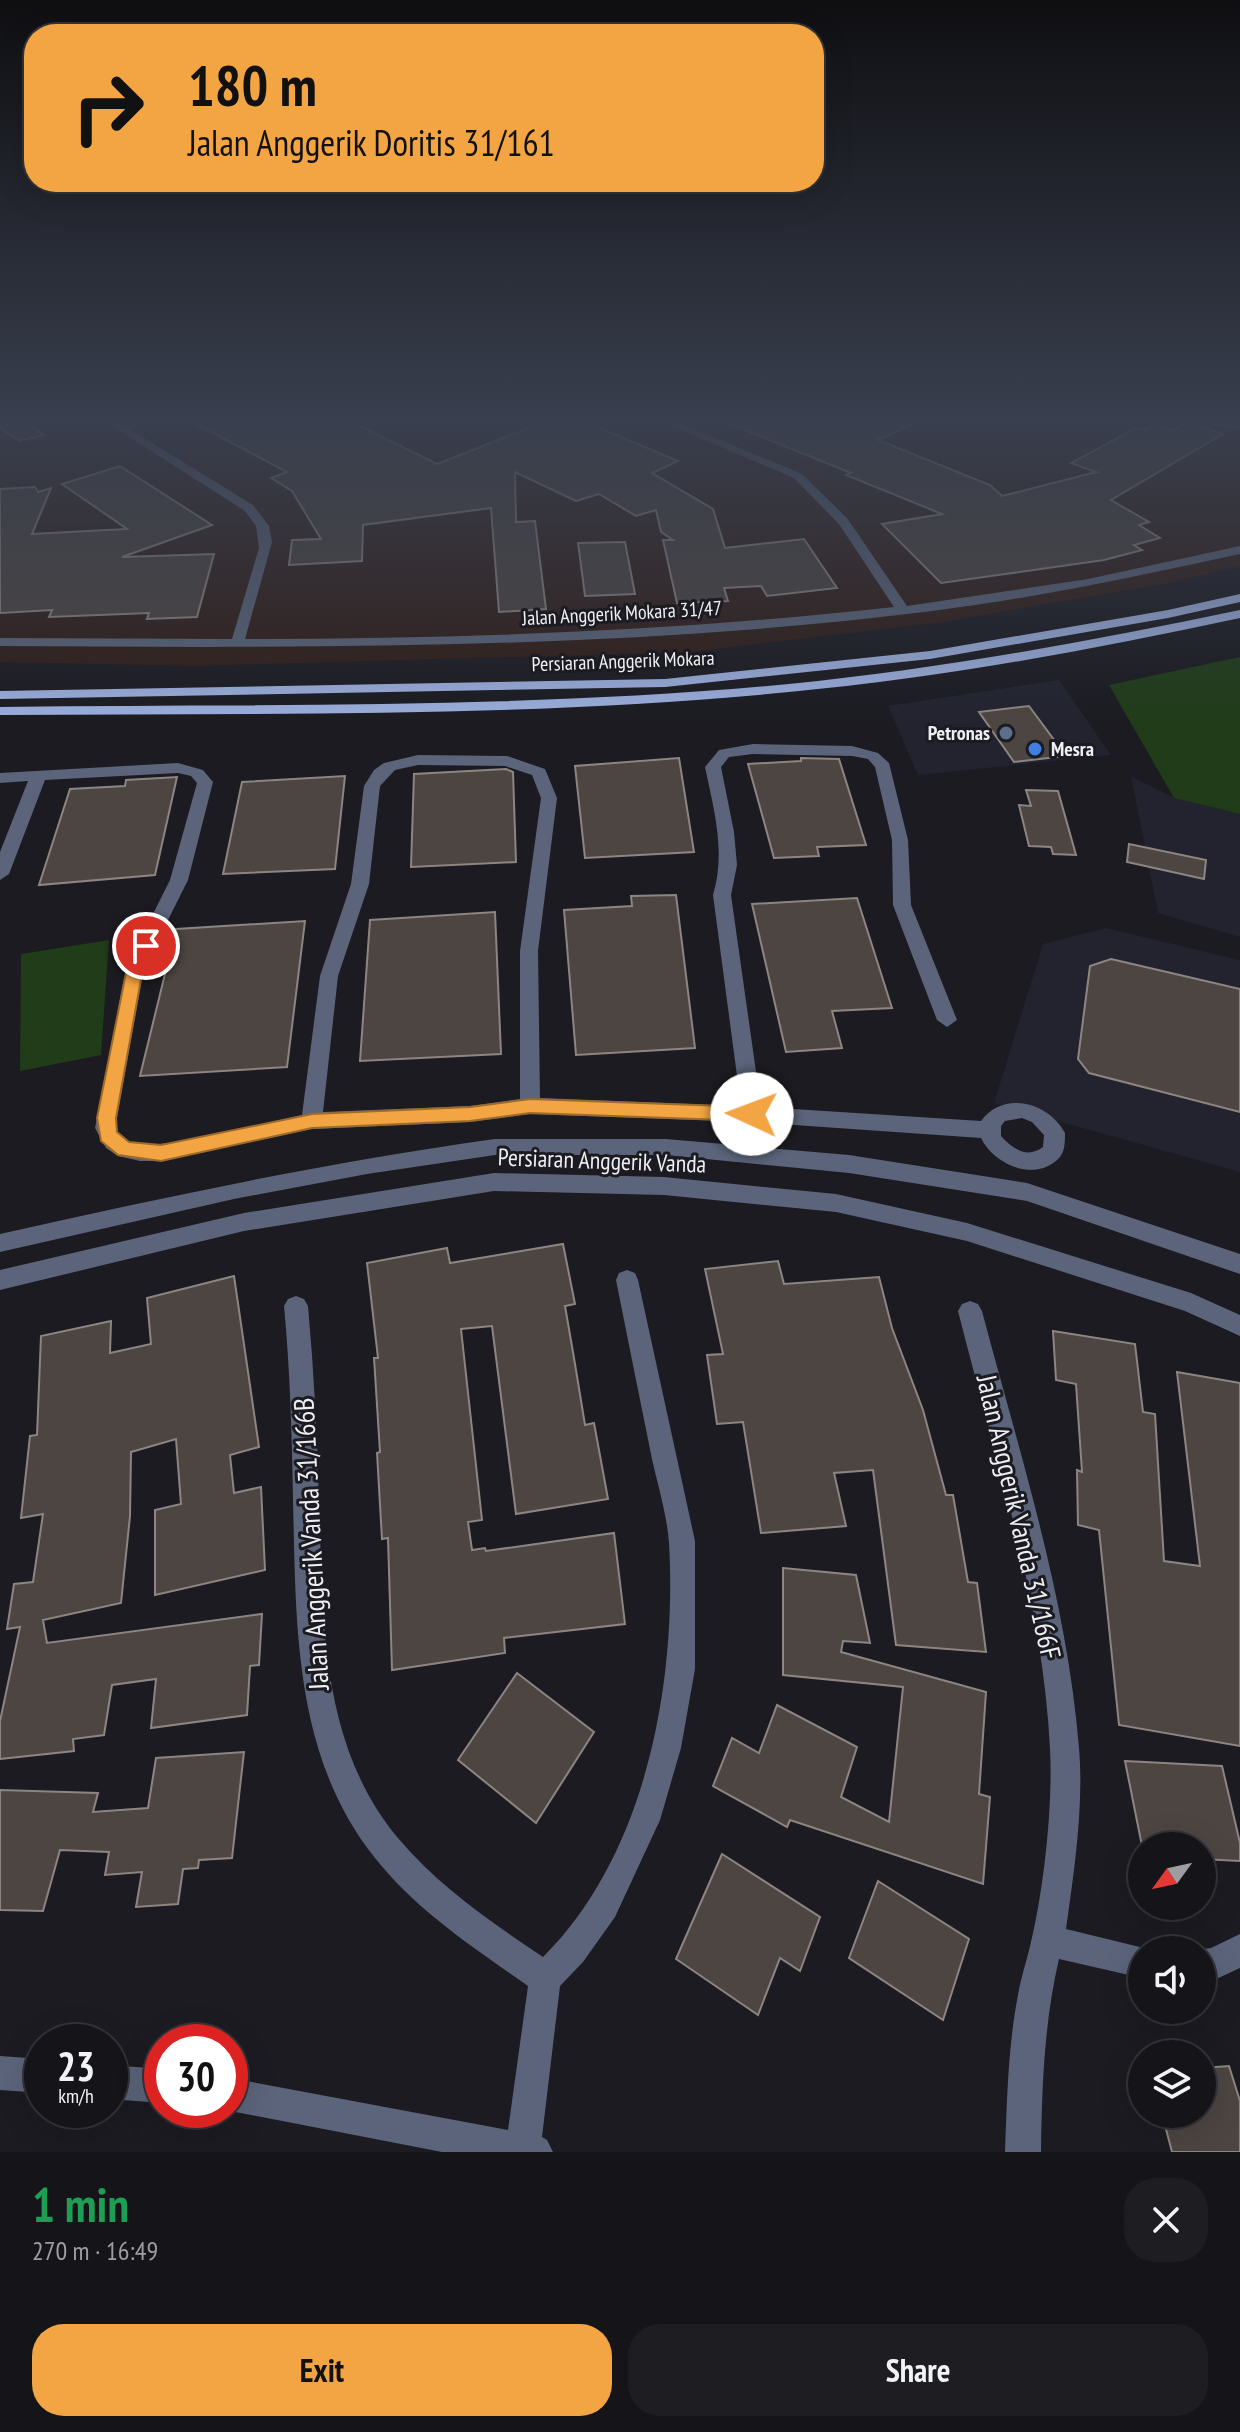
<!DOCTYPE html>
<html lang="en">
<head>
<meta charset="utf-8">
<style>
  body { margin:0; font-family:"PT Sans Narrow",sans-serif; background:#1d1d22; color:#f1f3f6; height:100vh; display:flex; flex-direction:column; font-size:30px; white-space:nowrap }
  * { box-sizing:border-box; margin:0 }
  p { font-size:26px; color:#9d9ea2 }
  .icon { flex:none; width:44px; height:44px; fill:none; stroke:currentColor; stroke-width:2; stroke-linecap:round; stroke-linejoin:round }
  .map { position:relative; height:2152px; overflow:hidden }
  .side { display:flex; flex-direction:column; background:#141419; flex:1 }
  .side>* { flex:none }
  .banner { position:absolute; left:24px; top:24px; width:800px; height:168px; border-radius:32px; box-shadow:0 8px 32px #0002,0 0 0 2px #333338; background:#f2a542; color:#111; overflow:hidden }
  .needle { width:52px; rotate:237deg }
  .controls { position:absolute; left:1128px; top:1832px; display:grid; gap:16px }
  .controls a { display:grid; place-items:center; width:88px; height:88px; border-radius:50%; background:#141419; box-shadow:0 8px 32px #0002,0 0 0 2px #333338; font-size:40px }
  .speed { position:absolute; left:24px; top:2024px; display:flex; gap:16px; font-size:40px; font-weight:700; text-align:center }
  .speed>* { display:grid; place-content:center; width:104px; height:104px; border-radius:50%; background:#141419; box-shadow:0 8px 32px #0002,0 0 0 2px #333338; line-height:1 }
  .speed small { font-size:20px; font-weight:400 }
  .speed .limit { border:12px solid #d22; background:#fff; color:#111 }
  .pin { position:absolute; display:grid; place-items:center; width:68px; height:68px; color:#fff; margin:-34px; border:4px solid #fff; border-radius:50%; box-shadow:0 2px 8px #0007 }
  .me { position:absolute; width:88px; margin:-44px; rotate:272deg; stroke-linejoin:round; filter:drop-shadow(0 0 6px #0008) }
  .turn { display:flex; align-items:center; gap:28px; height:168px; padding:0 32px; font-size:36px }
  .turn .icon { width:104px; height:104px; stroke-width:2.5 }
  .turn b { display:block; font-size:56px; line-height:68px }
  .round { display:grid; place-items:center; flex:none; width:84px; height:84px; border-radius:32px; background:#1d1d22 }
  .overview { display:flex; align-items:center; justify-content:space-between; height:136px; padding:0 32px }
  h1 { font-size:48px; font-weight:700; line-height:60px; color:#1e9e55 }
  .button { display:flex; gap:16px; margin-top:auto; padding:16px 32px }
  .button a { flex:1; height:92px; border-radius:32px; background:#f2a542; color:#111; font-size:32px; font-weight:700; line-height:92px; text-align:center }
  .button a+a { background:#1d1d22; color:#f1f3f6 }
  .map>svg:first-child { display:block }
  .built { fill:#22232f }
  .industrial { fill:#301e18 }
  .green { fill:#203c18 }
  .building { fill:#4c4541; stroke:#8d8581; stroke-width:2 }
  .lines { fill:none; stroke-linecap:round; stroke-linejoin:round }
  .minor { fill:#5b647a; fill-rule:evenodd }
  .tertiary { fill:#5b647a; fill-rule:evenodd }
  .primary { fill:#9baedc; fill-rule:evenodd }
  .route { fill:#f2a542; stroke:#9d6b2b; stroke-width:2 }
  .service-dot { fill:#5c6f8a; stroke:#1b1b21; stroke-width:3 }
  .shop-dot { fill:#3f7fe0; stroke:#1b1b21; stroke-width:3 }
  .labels { text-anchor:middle; stroke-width:6; stroke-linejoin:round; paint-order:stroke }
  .far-street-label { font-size:20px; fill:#eeeff3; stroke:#1b1b21 }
  .far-poi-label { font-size:20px; font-weight:bold; fill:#eeeff3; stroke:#1b1b21; text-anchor:end }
  .street-label { font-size:24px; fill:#eeeff3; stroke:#1b1b21 }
  .near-street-label { font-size:28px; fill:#eeeff3; stroke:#1b1b21 }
</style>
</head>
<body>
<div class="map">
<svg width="1240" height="2152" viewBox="0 0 1240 2152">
  <rect width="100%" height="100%" fill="#1b1b21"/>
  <g class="built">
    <polygon points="1059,680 1111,755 918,775 888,706"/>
    <polygon points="1131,776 1174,798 1240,814 1240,937 1158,913"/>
    <polygon points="1106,928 1240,960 1240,1172 994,1103 1043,944"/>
  </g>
  <polygon class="industrial" points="0,422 1240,422 1240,566 1174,582 942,622 688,652 197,666 0,662"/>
  <g class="green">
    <polygon points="1240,657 1240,814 1174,798 1109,685"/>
    <polygon points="109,940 101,1055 20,1071 21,954"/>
  </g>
  <g class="building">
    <polygon points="0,422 27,422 44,435 19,441 0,428"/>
    <polygon points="192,422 352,422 437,464 544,422 586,422 678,461 652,473 713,509 725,548 804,539 837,588 767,596 761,586 724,588 728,601 677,603 663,540 673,540 661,532 656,510 636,516 599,494 576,501 515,472 516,522 535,521 546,609 499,612 491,508 363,525 362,561 289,565 292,540 321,539 292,491 271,478 287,472"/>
    <polygon points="725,422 916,422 878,440 990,485 1002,496 1096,472 1071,463 1136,428 1145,430 1156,424 1174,430 1187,422 1223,434 1111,500 1149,522 1139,525 1160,538 1134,545 1142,550 1104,560 941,583 882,524 942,514 846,475 851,473"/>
    <polygon points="120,466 212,525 122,557 214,554 197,617 147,619 149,613 49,617 52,610 0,613 0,489 35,487 38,492 51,488 32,534 127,529 62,484"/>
    <polygon points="625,542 635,594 585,596 578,543"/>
    <polygon points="1029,706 1066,756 1014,762 979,712"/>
    <polygon points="679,758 694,852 585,858 575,766"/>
    <polygon points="801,758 839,759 866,845 817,847 819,856 774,858 748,764 801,761"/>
    <polygon points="506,769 513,772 516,862 411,867 414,774"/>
    <polygon points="345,776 335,869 223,874 242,782"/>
    <polygon points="177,777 155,875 39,885 70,789 125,786 126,780"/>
    <polygon points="1026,790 1058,791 1076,855 1053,854 1051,847 1029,846 1019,805 1031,806"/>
    <polygon points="1129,844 1206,860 1204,879 1127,862"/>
    <polygon points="676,895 695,1048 576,1055 564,910 632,906 631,896"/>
    <polygon points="857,898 892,1008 832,1011 842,1048 786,1052 752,904"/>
    <polygon points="495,912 501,1054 360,1061 370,920"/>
    <polygon points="305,921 287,1067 140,1076 176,929"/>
    <polygon points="1111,959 1240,989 1240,1112 1089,1073 1078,1059 1090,966"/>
    <polygon points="563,1244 575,1304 565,1306 575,1364 585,1425 594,1423 608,1499 516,1514 492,1326 461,1329 482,1520 468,1522 472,1550 485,1548 486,1551 614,1533 625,1624 504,1638 505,1653 392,1670 388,1538 382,1539 377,1453 380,1452 374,1358 378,1358 367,1263 447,1248 450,1263"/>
    <polygon points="778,1261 784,1284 879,1277 892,1328 923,1410 946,1495 953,1495 968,1582 977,1583 986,1652 896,1645 873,1470 834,1473 846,1526 761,1533 743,1422 717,1424 707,1355 723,1354 705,1269"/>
    <polygon points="234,1276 259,1447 230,1455 234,1493 261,1487 265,1570 155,1595 155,1510 181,1504 176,1439 131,1452 130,1516 121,1603 43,1620 47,1643 262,1614 259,1665 250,1666 247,1715 151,1728 156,1679 112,1685 104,1735 73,1739 74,1751 0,1759 0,1721 20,1627 7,1629 14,1584 33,1582 43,1514 21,1518 30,1436 37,1435 41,1336 111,1321 110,1353 151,1344 147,1298"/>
    <polygon points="1053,1331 1135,1344 1143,1412 1155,1414 1164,1561 1200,1566 1177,1372 1240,1383 1240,1746 1119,1725 1099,1530 1078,1525 1077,1470 1082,1472 1076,1384 1056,1380"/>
    <polygon points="783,1568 856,1575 870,1643 843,1641 841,1652 986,1692 979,1794 990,1797 983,1884 790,1820 787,1827 713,1786 732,1738 759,1753 777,1705 857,1747 841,1797 889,1822 903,1687 783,1675"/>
    <polygon points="517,1673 594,1732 536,1823 458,1760"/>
    <polygon points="244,1752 232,1858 199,1860 198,1868 183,1869 178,1904 136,1907 142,1872 105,1875 109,1852 60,1850 43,1911 0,1910 0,1790 98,1793 93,1812 148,1808 156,1758"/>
    <polygon points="1125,1761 1222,1766 1240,1843 1240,1861 1202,1859 1202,1846 1142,1846"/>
    <polygon points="722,1854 820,1917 800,1971 780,1958 758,2015 676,1959"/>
    <polygon points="878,1881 969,1939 943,2020 849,1958"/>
    <polygon points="1229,2066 1240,2101 1240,2152 1172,2152 1162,2114 1202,2114 1202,2068"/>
  </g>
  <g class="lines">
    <g class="minor">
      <path d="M106,422h12l135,83 16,21 3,16 -27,97c218,0 434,-8 649,-32l-55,-83 -45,-46 -131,-56h14l125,52 45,44 60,88 181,-27 152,-33v8c-102,22 -204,44 -308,57 -309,39 -621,37 -932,35v-8l232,1 27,-91 -3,-22 -11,-15z"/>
      <polygon points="1211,422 1240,425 1240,431 1212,424"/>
      <path d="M753,744l99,2 26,7 11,10 19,77 3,65 46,115 -10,7 -10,-7 -44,-115 -1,-65 -17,-73 -7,-8 -16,-3 -99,-2 -24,3 -8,10 13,65 3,33 -6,30 30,212 220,14c22,-31 68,-19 84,12 0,8 0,18 -5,24 -24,27 -67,7 -79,-19l-229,-16 -222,-8 -60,8 -158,7 -151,32h-21l-22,-5 -12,-8 -11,-20 31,-160 44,-88 27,-97 -6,-7 -13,-3 -133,7 -36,94 -9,6v-28l28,-71 -28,2v-10l178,-10 25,7 10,12 -25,98 -44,88 -29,160c5,8 10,13 19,15 29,8 134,-21 168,-28l18,-139 31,-92 13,-98 10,-16 10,-7 34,-8 89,1 38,13 12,29 -19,153 2,147 201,8 -28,-211c13,-43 1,-85 -8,-128l14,-17zM418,765l87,1 27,9 9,23 -21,153v148l-50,7 -147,6 15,-136 31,-92 11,-98 15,-16zM1022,1118l10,4 12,13 -1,12c-16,12 -30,2 -42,-11v-10l4,-5z"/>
      <path d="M627,1270l8,3 3,7 57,261v128l-14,79 -21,72 -45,97 -32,45 -23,24 -18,151 5,3 6,12h-111l-217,-42h5v-32l278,52 20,-144c-54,-38 -112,-76 -153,-128 -82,-102 -79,-235 -82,-359 -1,-64 -3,-129 -9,-193l4,-7 8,-3 8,3 4,7c6,65 9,130 11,195 4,115 0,243 79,337 40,48 93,84 145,119 103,-102 134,-274 126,-414 -2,-28 -11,-57 -17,-84 -12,-59 -24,-119 -36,-179l3,-7z"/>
      <path d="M970,1301l8,3 4,7c38,144 85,288 97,437 5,58 -5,124 -13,181l86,21h-10v28l-83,-19c-15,64 -17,128 -18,193h-36c2,-52 3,-106 13,-157 3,-18 9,-35 13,-53 13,-54 22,-137 19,-193 -7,-148 -56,-295 -92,-438l4,-7z"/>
      <polygon points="1240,1934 1240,1968 1214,1980 1202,1980 1202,1950 1197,1950 1211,1948"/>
      <polygon points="0,2056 42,2059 42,2093 0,2090"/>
      <polygon points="110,2065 162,2069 162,2103 110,2099"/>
    </g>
    <g class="tertiary">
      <path d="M495,1139h171l183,16 178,28 213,71v20l-213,-73 -178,-28 -183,-18h-171l-128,19 -133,25 -234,53v-18c165,-37 328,-72 495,-95z"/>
      <polygon points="494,1173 664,1177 836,1194 967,1223 1191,1293 1240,1315 1240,1336 1185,1311 967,1241 836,1212 664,1195 494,1191 244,1231 0,1290 0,1270 244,1213"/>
    </g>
    <g class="primary">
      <polygon points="1240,594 1240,602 1168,618 930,659 665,687 0,699 0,691 665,679 930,651 1168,610"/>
      <path d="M1240,610v8c-149,32 -299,60 -451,74 -262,26 -526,21 -789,23v-8c263,-3 527,2 789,-23 152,-15 302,-43 451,-74z"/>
    </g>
  </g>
  <linearGradient id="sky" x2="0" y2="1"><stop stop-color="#0f0f12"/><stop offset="0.58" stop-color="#393f4e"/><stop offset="1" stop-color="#393f4e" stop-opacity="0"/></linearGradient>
  <rect width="1240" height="723" fill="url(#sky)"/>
  <polygon class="route" points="146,940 154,946 143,968 116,1118 117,1132 129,1142 161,1145 312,1114 470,1107 530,1099 752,1107 761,1114 752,1121 530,1113 470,1121 312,1128 161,1161 118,1155 101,1141 97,1118 127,968 140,942"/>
  <circle class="service-dot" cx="1006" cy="733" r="8"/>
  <circle class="shop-dot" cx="1035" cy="749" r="8"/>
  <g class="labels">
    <g class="far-street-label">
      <text transform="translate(622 613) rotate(-3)" y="7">Jalan Anggerik Mokara 31/47</text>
      <text transform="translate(623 661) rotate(-2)" y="7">Persiaran Anggerik Mokara</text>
    </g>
    <g class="far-poi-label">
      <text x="990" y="740">Petronas</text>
      <text x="1051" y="756" text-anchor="start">Mesra</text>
    </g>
    <g class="street-label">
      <text transform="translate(602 1161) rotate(2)" y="8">Persiaran Anggerik Vanda</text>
    </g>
    <g class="near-street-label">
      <text transform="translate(1019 1517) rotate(77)" y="10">Jalan Anggerik Vanda 31/166F</text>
      <text transform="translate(311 1544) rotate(-93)" y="10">Jalan Anggerik Vanda 31/166B</text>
    </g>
  </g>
</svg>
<div class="controls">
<a><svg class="needle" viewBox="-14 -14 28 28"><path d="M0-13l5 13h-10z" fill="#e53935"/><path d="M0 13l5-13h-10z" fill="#9d9ea2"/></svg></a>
<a><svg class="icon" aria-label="sound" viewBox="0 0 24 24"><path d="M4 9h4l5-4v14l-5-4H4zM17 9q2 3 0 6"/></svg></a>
<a><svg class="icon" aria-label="layers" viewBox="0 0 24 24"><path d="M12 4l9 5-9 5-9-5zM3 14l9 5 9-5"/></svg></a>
</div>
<div class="speed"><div>23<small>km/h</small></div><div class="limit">30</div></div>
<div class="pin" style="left:146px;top:946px;background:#d93025"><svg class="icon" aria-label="arrive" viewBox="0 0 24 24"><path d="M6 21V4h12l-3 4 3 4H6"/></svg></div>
<svg class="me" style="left:752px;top:1114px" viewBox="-20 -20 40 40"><circle r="19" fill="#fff"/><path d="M0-13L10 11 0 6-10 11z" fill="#f2a542"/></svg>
<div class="banner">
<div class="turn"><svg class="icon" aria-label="right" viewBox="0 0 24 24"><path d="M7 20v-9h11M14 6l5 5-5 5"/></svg><div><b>180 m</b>Jalan Anggerik Doritis 31/161</div></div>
</div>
</div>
<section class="side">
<div class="overview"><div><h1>1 min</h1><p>270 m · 16:49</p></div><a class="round"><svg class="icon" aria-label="close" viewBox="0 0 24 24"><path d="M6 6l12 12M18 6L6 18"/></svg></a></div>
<div class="button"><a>Exit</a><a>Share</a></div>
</section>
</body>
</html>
